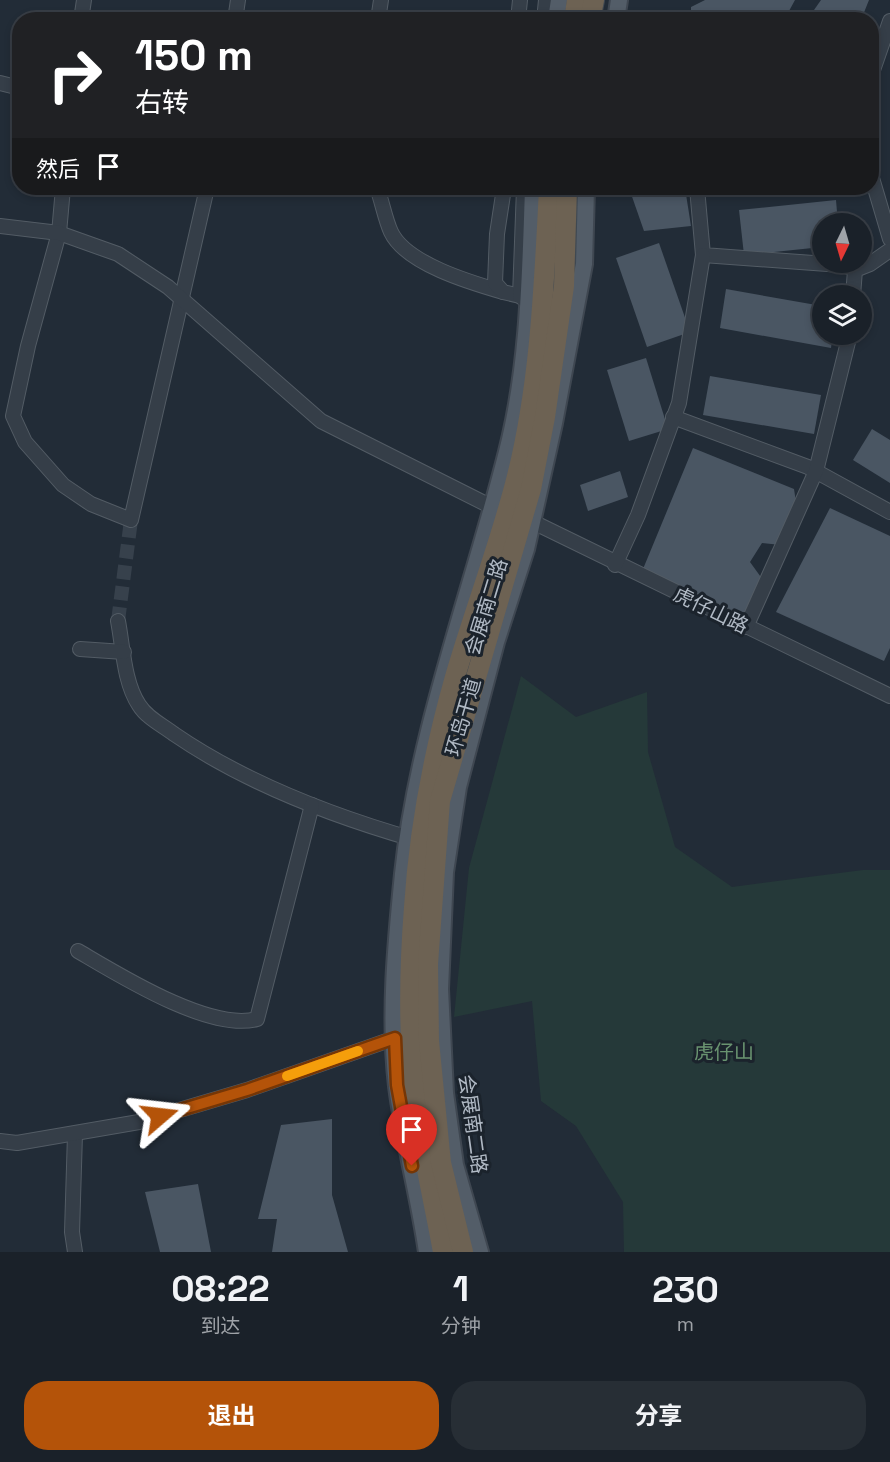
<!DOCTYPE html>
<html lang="zh">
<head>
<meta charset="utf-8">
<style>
  body { margin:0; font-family:"Space Grotesk","Noto Sans SC",sans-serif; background:#272e35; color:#f1f3f6; height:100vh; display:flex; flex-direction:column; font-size:22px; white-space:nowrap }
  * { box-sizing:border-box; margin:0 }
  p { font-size:20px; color:#9fa3a8 }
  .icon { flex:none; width:33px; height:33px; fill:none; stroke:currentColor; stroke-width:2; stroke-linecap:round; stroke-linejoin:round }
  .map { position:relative; height:1252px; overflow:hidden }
  .side { display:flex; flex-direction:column; background:#1a2129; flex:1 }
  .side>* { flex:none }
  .hud { position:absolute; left:12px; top:12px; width:867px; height:183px; border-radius:24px; box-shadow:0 3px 9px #0003,0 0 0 2px #383e46; background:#202124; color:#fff; overflow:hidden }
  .needle { width:39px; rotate:185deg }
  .buttons { position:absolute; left:812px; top:213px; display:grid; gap:12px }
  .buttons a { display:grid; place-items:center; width:60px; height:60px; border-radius:50%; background:#1a2129; box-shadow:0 3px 9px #0003,0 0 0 2px #383e46; font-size:30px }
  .pin { position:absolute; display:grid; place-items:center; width:51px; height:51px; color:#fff; margin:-62px -26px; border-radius:50% 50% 50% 0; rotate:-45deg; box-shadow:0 0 6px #0007 }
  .pin .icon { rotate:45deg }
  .me { position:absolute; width:66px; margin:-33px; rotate:73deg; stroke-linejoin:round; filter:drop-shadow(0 0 4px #0008) }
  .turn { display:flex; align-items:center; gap:21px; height:126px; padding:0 24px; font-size:27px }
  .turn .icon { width:78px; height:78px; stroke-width:2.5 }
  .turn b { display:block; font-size:42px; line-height:51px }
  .then { display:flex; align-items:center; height:57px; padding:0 24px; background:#0003; gap:12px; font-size:22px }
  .eta { display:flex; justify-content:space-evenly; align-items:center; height:102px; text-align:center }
  .eta b { font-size:36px; font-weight:700; line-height:42px }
  .button { display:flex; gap:12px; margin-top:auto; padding:12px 24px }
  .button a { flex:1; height:69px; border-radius:24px; background:#b45309; color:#fff; font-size:24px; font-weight:700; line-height:69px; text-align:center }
  .button a+a { background:#272e35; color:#f1f3f6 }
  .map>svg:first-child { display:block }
  .green { fill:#253939 }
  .building { fill:#4a5663 }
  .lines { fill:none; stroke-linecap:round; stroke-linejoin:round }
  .minor-tunnel { stroke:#37414c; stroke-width:14; stroke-dasharray:14 7; stroke-linecap:butt }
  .minor-casing { stroke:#535c65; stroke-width:16 }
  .major-casing { stroke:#3f4751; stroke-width:20 }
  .highway-casing { stroke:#404952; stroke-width:22 }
  .minor { stroke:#353e48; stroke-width:14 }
  .major { stroke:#535d68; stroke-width:16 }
  .highway { stroke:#6d6253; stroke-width:20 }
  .route-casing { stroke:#753606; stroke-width:15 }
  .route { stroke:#b45309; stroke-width:10 }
  .slow { stroke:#f59e0b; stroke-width:10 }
  .labels { text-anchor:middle; stroke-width:6; stroke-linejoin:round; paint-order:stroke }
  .street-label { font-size:20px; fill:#b0b9c4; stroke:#1b232c }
  .park-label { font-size:20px; fill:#699370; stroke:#1b232c }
</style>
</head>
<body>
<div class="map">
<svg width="890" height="1252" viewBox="0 0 890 1252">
  <rect width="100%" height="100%" fill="#222c37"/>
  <polygon class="green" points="521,676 576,717 647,692 648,752 675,847 732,887 863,870 890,870 890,1252 624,1252 623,1202 576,1126 541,1101 532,1001 454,1017 469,868"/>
  <g class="building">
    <polygon points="705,0 795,0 789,11 793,20 691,20 691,7"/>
    <polygon points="821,0 869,0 861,20 807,20"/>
    <polygon points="629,188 685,188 691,226 644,231"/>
    <polygon points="836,200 838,224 822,224 822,247 744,255 739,210"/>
    <polygon points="659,243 690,332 647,347 616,258"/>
    <polygon points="726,289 822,306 822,334 833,334 831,348 720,328"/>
    <polygon points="646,358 668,429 629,441 607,370"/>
    <polygon points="710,376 821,395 814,434 703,415"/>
    <polygon points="872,429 890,440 890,483 853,460"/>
    <polygon points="693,448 794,489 797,509 781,545 762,543 750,562 763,580 747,617 643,569"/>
    <polygon points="620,471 628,497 588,511 580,485"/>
    <polygon points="830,508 890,536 890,648 884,661 776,612"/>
    <polygon points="332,1119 332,1195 348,1252 272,1252 277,1219 258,1219 281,1125"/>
    <polygon points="198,1184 211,1252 160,1252 145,1192"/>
  </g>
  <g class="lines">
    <polyline class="minor-tunnel" points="118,621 131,520"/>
    <defs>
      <g id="minor">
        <polyline points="81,20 84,0"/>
        <polyline points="235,20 238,0"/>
        <polyline points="378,20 381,0"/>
        <polyline points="518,20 520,0"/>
        <polyline points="544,20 546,0"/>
        <polyline points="872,73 890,21"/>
        <polyline points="0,83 20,88"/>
        <polyline points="872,178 890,239"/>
        <polyline points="63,188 59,233 28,346 13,416 25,442 63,485 91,504 131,520 207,188"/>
        <path d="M377,188c5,13 8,31 14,44 15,32 81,51 112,60"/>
        <polyline points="504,188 497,234 495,283 503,292 520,296"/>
        <polyline points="524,188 520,296 525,300"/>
        <polyline points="697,188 703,255 841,265 856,269"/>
        <polyline points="0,226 59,233 118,254 168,287 321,421 492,507"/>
        <polyline points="853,296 855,270 870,264 890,250"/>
        <polyline points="673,417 808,467 890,512"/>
        <polyline points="533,522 890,696"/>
        <polyline points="615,565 638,515 679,403 703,255"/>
        <path d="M118,621c5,26 6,62 21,84 8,13 23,20 35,29 73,50 158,82 242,106"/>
        <polyline points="746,627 816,471 850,334"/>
        <polyline points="80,649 124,652"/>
        <path d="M78,951c41,24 132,81 179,68l55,-214"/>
        <polyline points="75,1134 72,1232 75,1252"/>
        <polyline points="0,1141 17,1143 139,1122 247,1090 395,1038"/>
      </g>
      <g id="major">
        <polyline points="556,20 559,0"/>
        <polyline points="616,20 619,0"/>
        <path d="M427,1252c-8,-56 -23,-110 -30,-166 -8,-69 -1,-143 6,-212 15,-144 69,-282 104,-422 22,-87 23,-175 26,-264"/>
        <polyline points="480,1252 455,1165 445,1093 440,989 445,872 458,787 496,642 526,549 554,423 584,264 586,188"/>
      </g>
      <g id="highway">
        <polyline points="574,20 577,0"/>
        <polyline points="590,20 594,0"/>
        <polyline points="402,1115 408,1084"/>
        <path d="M443,1252c-9,-50 -21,-100 -27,-150 -8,-64 -7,-131 -2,-195 5,-77 20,-156 41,-230 19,-65 43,-128 60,-193 25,-95 29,-198 34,-296"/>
        <polyline points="463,1252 441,1163 429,1041 428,964 440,801 531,489 545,417 564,286 567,188"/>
      </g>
    </defs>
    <use href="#minor" class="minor-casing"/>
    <use href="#major" class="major-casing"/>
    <use href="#highway" class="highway-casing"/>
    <use href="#minor" class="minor"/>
    <use href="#major" class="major"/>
    <use href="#highway" class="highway"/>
  </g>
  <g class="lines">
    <defs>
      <polyline id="route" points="160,1116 247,1090 395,1038 397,1085 412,1166"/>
    </defs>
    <use href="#route" class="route-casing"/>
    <use href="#route" class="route"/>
    <polyline class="slow" points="287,1076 358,1051"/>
  </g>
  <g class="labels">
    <g class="street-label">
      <text transform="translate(486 607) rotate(-73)" y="7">会展南二路</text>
      <text transform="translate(711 610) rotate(26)" y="7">虎仔山路</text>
      <text transform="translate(463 717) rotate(-74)" y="7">环岛干道</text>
      <text transform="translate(473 1124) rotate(82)" y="7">会展南二路</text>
    </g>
    <g class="park-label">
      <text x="724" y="1059">虎仔山</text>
    </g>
  </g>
</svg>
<div class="buttons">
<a><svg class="needle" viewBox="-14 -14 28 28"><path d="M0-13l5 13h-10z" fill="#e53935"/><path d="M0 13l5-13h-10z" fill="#9fa3a8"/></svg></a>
<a><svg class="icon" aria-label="layers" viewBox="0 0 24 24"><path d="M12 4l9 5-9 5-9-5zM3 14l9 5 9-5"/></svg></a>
</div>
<div class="pin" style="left:412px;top:1166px;background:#d93025"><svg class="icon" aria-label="arrive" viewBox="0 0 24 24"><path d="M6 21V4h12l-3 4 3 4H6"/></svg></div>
<svg class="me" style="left:160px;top:1116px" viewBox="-20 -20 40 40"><path d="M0-17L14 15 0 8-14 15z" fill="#b45309" stroke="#fff" stroke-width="4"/></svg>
<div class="hud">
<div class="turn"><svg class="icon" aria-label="right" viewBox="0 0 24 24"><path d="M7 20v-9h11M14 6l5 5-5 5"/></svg><div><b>150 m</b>右转</div></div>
<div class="then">然后<svg class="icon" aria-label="arrive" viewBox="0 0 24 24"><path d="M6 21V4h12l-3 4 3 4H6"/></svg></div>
</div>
</div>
<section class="side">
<div class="eta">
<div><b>08:22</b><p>到达</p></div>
<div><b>1</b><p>分钟</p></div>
<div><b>230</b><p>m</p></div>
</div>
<div class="button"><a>退出</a><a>分享</a></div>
</section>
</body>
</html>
